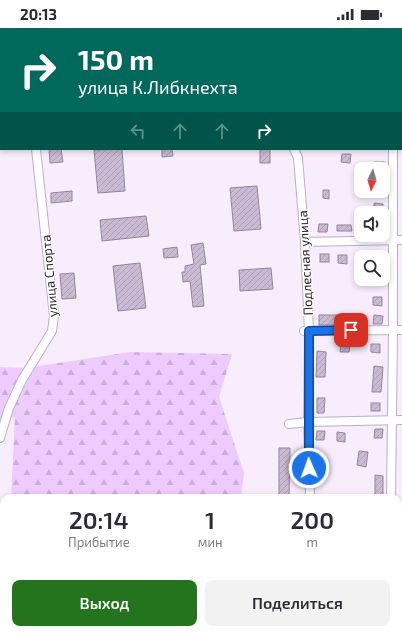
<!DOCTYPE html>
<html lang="ru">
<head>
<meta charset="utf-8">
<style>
  body { margin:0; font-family:"Exo 2",sans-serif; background:#f2f2f3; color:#2b2b33; height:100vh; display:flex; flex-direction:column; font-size:15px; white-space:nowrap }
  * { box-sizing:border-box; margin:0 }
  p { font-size:13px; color:#7c7c81 }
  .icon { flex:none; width:22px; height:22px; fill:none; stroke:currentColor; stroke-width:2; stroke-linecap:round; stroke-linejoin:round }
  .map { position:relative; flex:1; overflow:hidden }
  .side { position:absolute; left:0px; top:466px; width:402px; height:140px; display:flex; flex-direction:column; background:#fff; border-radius:12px 12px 0 0; box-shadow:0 2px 6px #0003 }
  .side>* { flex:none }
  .guide { position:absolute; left:0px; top:0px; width:402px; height:122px; box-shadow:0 2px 6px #0003; background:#00695c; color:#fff; overflow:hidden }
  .needle { width:26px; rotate:185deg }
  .controls { position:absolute; left:354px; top:134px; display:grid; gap:8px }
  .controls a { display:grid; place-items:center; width:36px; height:36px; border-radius:8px; background:#fff; box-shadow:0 2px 6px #0003; font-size:20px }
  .pin { position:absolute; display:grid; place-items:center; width:34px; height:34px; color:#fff; margin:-17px; border-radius:8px; box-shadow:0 2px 6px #0006 }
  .me { position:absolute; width:44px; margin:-22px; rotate:358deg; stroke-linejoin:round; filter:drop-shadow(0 0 3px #0008) }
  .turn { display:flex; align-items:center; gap:14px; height:84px; padding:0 12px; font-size:18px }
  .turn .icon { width:52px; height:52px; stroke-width:2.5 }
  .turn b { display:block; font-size:28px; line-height:34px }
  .lanes { display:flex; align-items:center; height:38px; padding:0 12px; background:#0003; justify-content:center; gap:20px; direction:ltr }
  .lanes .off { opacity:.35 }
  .eta { display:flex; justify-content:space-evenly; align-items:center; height:68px; text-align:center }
  .eta b { font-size:24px; font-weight:600; line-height:28px }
  .button { display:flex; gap:8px; margin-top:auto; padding:8px 12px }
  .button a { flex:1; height:46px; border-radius:8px; background:#24741d; color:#fff; font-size:16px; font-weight:600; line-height:46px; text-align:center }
  .button a+a { background:#f2f2f3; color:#2b2b33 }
  .status { display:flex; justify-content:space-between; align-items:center; height:28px; padding:0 20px; background:#fff; direction:ltr }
  .status svg { height:11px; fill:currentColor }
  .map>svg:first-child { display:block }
  .forest { fill:url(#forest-firs) }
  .building { fill:url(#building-hatch); stroke:#94859c }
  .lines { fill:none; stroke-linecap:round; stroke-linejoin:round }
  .minor-casing { stroke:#beaec6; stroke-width:10 }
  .minor { stroke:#fff; stroke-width:8 }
  .route-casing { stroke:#114b97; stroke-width:10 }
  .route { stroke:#1a73e8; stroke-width:7 }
  .labels { text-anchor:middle; stroke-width:3; stroke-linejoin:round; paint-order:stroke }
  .street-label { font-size:13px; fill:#2c252f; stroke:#fff }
</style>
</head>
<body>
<div class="status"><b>20:13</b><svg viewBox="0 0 49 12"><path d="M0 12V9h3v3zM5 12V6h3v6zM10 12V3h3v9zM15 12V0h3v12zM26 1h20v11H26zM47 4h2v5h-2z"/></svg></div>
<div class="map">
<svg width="402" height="606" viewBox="0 0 402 606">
  <defs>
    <pattern id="forest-firs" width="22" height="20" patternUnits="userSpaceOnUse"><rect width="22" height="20" fill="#edcbfe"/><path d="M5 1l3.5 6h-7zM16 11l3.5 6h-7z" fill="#cbaeda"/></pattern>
    <pattern id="building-hatch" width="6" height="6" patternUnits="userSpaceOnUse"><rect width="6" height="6" fill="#cbbad3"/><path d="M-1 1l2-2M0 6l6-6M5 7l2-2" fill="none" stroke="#aea0b5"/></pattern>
  </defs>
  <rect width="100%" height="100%" fill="#f8edfd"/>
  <g class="forest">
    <polygon points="130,324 232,326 219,369 244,445 241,470 11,470 15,389 0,392 0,339 26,340"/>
    <polygon points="4,531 4,602 222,602 222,606 0,606 0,564"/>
  </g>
  <g class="building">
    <polygon points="49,121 61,121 63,134 50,135"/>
    <polygon points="122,121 125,163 98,165 94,122"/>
    <polygon points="162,121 172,121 173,128 162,129"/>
    <rect x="260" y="121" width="10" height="14"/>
    <polygon points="342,126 351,126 350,135 341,134"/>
    <rect x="375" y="134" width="9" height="7"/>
    <polygon points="257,158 261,201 234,203 230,160"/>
    <polygon points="323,162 329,162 329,171 323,170"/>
    <polygon points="72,163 72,173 51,175 51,165"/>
    <polygon points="374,175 383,176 382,184 374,184"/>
    <polygon points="146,188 149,208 102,213 100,192"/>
    <polygon points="319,196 328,196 327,204 318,204"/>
    <polygon points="337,197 351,197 352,203 337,203"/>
    <polygon points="203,215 206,236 200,237 204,278 193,279 190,253 183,254 182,244 185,244 185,238 194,236 191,217"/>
    <polygon points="177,219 178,229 164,230 163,221"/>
    <rect x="320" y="226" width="9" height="8"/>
    <polygon points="338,227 347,227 347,236 338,235"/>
    <polygon points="140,235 146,280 118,283 113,238"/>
    <polygon points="271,240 273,261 240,263 239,242"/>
    <polygon points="74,245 76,270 62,271 60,246"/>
    <polygon points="375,251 384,251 383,257 374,257"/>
    <polygon points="373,269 382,269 382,278 373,277"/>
    <polygon points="319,287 354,287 355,297 319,297"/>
    <polygon points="374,287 383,288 382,296 373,296"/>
    <polygon points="341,316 350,316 349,324 340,324"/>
    <polygon points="371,316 380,316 380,325 371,324"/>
    <polygon points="317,323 326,324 325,349 316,349"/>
    <polygon points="374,338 383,339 381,364 372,364"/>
    <polygon points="317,370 325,370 324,385 317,385"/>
    <rect x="371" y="375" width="9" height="8"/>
    <polygon points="375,401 383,401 382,410 374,410"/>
    <polygon points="317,403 325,403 324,412 316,412"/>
    <polygon points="337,404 345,405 345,414 337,413"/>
    <polygon points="279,420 290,420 289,470 279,470"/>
    <polygon points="359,423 368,424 366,439 357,437"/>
    <polygon points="317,432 325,432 324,441 316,441"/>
    <polygon points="375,447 383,448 383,469 375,469"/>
  </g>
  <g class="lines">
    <defs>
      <g id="minor">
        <polyline points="23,0 23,1"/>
        <polyline points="393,0 393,1"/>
        <polyline points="289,1 289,0"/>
        <polyline points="401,42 402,42"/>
        <polyline points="294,121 298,130 305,214 309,303 308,394 310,470"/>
        <polyline points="305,214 402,212"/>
        <polyline points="304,303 402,302"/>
        <polyline points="289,396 308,394 402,392"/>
        <polyline points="0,410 9,380 22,352 52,303 54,288 36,121"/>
        <polyline points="391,470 393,302 393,121"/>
        <polyline points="398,532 402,532"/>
        <polyline points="314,602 314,606"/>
        <polyline points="390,606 390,602"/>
      </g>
    </defs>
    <use href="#minor" class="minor-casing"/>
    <use href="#minor" class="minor"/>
  </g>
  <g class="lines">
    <defs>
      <polyline id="route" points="309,440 309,303 351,302"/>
    </defs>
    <use href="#route" class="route-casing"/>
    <use href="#route" class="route"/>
  </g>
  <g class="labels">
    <g class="street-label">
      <text transform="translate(305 235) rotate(-93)" y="5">Подлесная улица</text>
      <text transform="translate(49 248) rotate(-95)" y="5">улица Спорта</text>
    </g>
  </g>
</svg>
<div class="controls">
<a><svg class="needle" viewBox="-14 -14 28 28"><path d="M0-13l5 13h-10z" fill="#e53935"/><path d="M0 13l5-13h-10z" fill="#7c7c81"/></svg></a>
<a><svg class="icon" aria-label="sound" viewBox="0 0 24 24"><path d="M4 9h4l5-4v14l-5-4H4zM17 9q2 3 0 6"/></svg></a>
<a><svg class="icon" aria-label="search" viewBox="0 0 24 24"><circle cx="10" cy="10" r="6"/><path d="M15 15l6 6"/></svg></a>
</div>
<div class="pin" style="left:351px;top:302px;background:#d93025"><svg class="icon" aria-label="arrive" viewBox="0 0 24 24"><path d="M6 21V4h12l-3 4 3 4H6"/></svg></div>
<svg class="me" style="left:309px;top:440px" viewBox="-20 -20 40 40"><circle r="17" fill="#1a73e8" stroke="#fff" stroke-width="3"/><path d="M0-11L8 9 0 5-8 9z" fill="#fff"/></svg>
<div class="guide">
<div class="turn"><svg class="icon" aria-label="right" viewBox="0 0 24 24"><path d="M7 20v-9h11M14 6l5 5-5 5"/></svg><div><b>150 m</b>улица К.Либкнехта</div></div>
<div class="lanes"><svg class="icon off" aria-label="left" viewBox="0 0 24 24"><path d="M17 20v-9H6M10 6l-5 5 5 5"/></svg><svg class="icon off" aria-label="ahead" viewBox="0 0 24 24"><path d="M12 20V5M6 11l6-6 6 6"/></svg><svg class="icon off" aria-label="ahead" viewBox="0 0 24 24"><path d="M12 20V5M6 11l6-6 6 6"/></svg><svg class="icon" aria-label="right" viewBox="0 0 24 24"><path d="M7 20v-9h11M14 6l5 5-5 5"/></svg></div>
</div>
<section class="side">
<div class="eta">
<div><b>20:14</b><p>Прибытие</p></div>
<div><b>1</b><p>мин</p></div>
<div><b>200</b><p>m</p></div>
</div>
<div class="button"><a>Выход</a><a>Поделиться</a></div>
</section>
</div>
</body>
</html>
